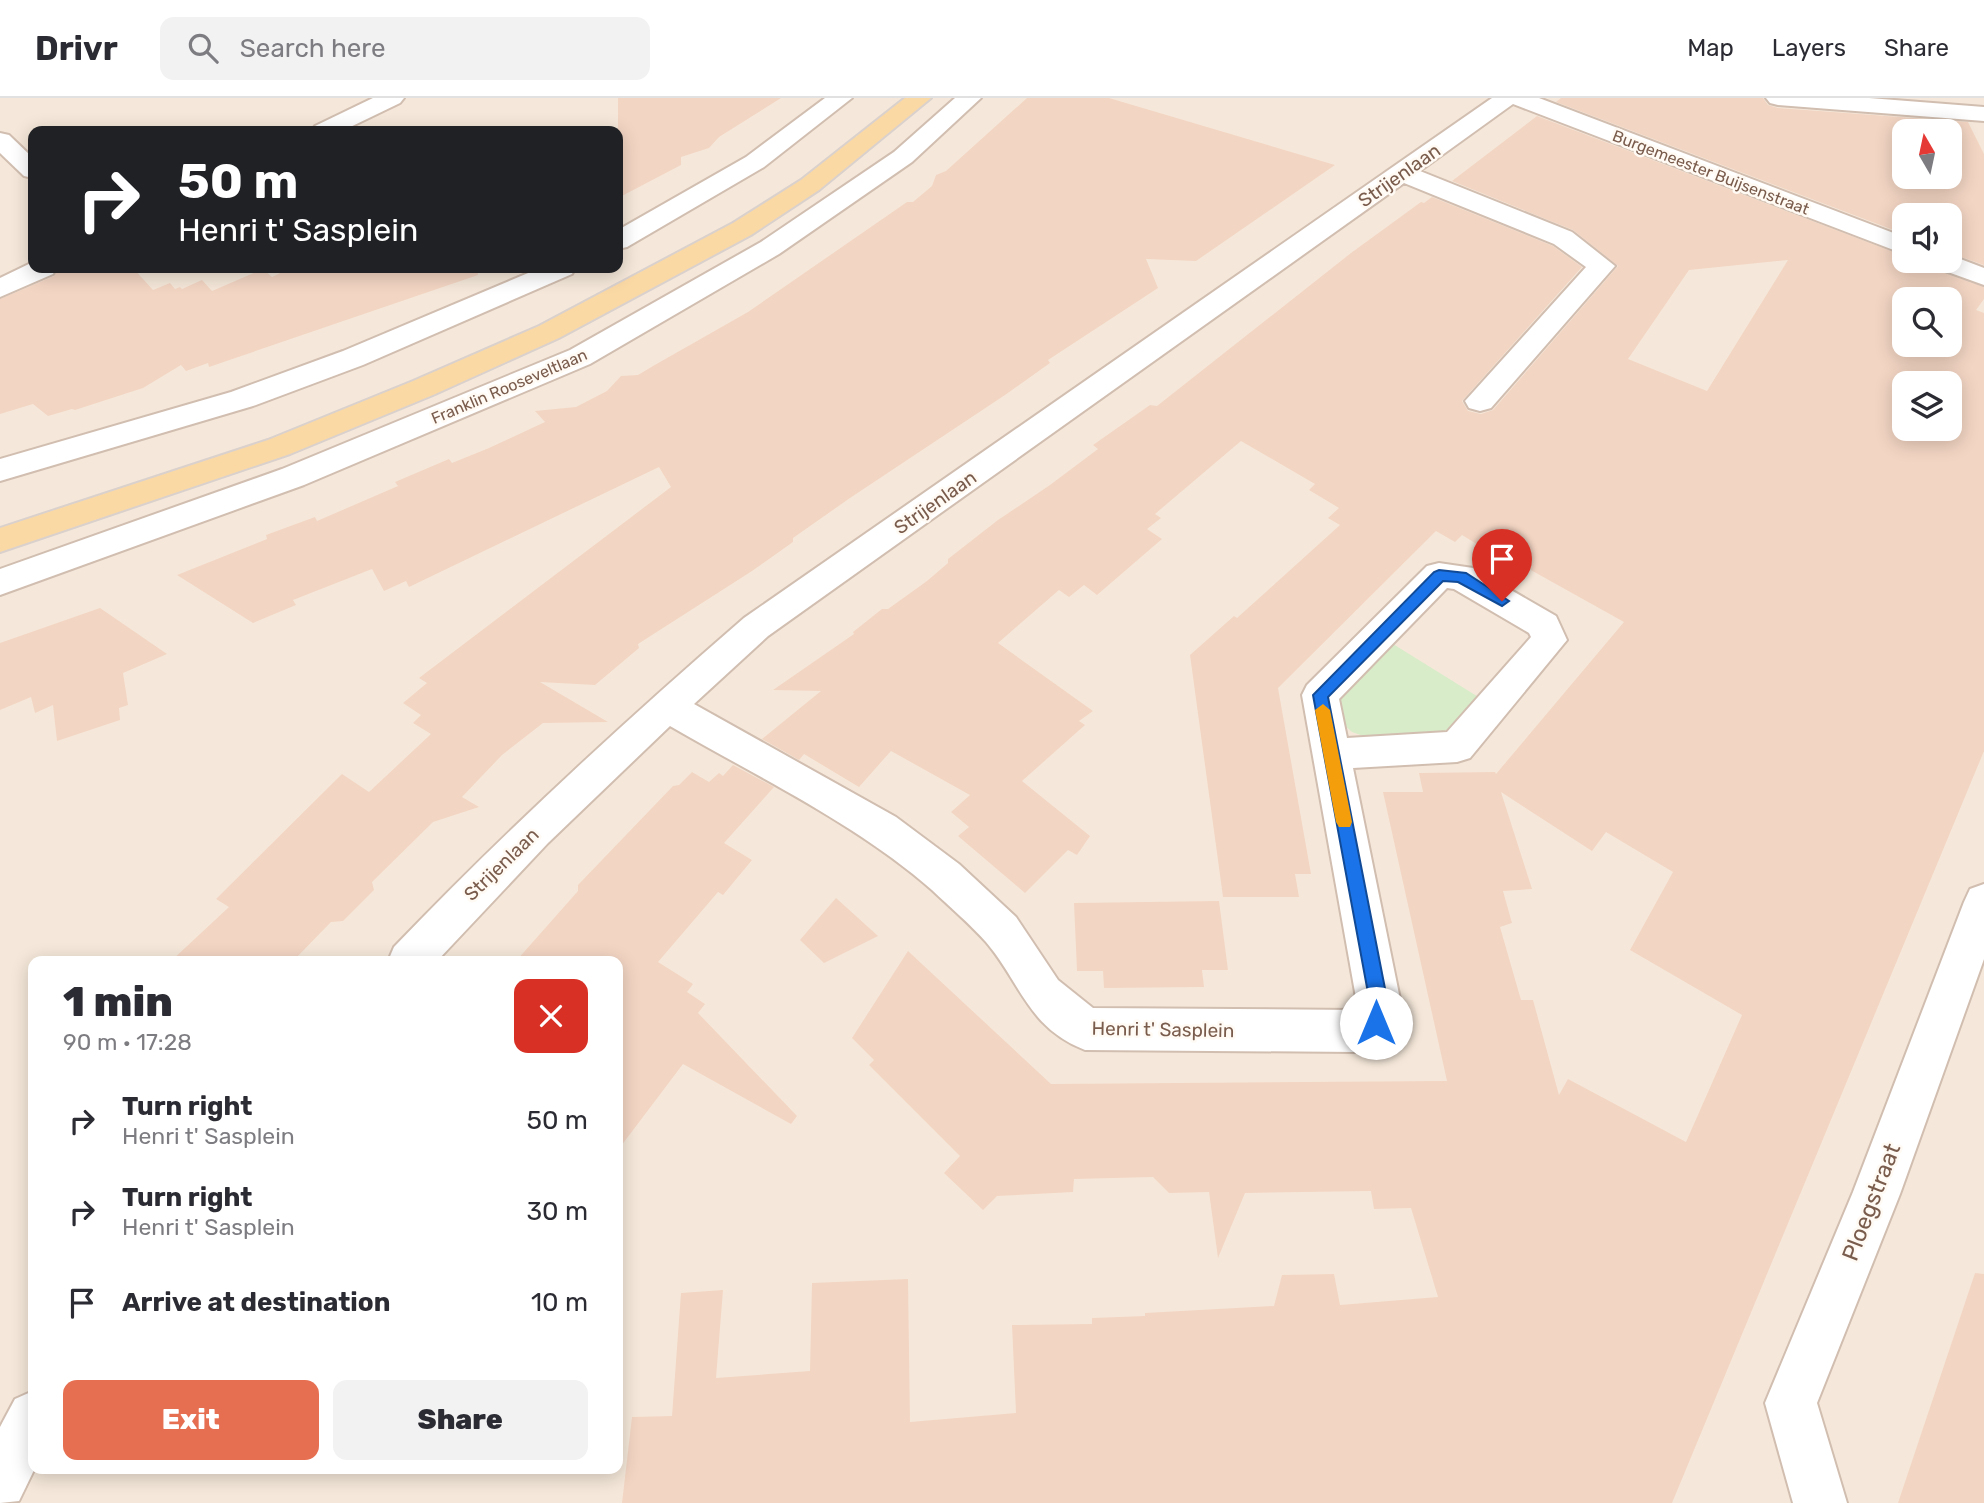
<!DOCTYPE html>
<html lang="en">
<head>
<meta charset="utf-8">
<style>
  body { margin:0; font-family:Rubik,sans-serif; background:#f2f2f3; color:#2b2b33; height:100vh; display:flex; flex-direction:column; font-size:26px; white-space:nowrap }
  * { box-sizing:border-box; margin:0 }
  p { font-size:23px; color:#7c7c81 }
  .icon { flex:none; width:38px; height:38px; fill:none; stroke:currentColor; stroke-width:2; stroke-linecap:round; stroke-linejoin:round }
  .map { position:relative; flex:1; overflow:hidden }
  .side { position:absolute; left:28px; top:858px; width:595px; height:518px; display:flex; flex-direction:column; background:#fff; border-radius:14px; box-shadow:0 4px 18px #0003 }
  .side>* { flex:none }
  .hud { position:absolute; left:28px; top:28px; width:595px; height:147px; border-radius:14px; box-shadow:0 4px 18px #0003; background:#202124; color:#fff; overflow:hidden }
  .needle { width:46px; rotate:351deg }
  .controls { position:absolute; left:1892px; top:21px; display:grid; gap:14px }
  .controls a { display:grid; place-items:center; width:70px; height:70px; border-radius:14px; background:#fff; box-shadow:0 4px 18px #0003; font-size:35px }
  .pin { position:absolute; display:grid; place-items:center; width:60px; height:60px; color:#fff; margin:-72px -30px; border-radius:50% 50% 50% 0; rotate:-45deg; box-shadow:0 0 7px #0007 }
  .pin .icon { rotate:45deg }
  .me { position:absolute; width:77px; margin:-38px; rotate:0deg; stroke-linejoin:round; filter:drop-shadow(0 0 5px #0008) }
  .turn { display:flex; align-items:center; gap:24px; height:147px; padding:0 35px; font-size:32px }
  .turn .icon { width:91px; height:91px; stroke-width:2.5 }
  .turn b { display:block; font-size:49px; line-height:60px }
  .round { display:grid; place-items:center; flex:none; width:74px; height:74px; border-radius:14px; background:#f2f2f3 }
  .headline { display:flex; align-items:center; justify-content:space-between; height:119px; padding:0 35px }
  h1 { font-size:42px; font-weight:800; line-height:52px }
  .primary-button { display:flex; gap:14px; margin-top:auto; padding:14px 35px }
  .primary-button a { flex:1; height:80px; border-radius:14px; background:#e76f51; color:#fff; font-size:28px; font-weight:800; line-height:80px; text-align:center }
  .primary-button a+a { background:#f2f2f3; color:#2b2b33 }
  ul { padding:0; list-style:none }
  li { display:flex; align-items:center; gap:21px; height:91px; padding:0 35px }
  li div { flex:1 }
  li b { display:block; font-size:26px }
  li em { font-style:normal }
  header { display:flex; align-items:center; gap:42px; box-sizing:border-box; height:98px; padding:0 35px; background:#fff; border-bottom:2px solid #e1e1e2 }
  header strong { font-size:33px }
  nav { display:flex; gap:38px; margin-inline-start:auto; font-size:24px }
  .search { width:490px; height:63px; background:#f2f2f3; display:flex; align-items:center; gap:18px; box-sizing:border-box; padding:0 24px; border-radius:14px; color:#7c7c81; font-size:26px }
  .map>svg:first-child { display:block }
  .residential { fill:#f5e8da; fill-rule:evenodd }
  .green { fill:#d8ecc9 }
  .building { fill:#f3d5c3; fill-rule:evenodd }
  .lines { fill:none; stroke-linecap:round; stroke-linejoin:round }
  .minor-casing { stroke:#d1beb0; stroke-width:4 }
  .major-casing { stroke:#dad1cd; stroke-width:4 }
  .minor { fill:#fff; fill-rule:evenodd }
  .major { fill:#fbd9a5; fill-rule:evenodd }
  .route { fill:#1a73e8; stroke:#114b97; stroke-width:2 }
  .slow { fill:#f59e0b }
  .labels { text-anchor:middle; stroke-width:5; stroke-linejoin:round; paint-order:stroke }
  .far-street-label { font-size:16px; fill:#7a5c4d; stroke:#fffaf3 }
  .street-label { font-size:19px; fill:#7a5c4d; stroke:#fffaf3 }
  .near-street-label { font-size:23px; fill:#7a5c4d; stroke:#fffaf3 }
</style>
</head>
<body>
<header>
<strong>Drivr</strong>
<div class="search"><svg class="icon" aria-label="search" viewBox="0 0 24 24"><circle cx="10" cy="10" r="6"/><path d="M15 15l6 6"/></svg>Search here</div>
<nav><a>Map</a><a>Layers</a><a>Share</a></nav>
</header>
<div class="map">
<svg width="1984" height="1405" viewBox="0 0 1984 1405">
  <rect width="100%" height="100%" fill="#fdf6ec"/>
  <path class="residential" d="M0,0h1984v1405h-1984zM33,33h585v137h-585zM1904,33h46v46h-46zM1904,117h46v46h-46zM1904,201h46v46h-46zM1904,285h46v46h-46zM33,863h585v507h-585z"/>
  <polygon class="green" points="1393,546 1480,600 1452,629 1436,637 1369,640 1352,634 1341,624 1339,602"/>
  <g class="building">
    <polygon points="618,0 781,0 719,39 709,50 681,59 681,67 618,100"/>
    <polygon points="1027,0 1109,0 1335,67 1196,163 1146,161 1158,190 1048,262 1050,265 1005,297 850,400 793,440 793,444 752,473 638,546 639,550 595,587 540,584 608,624 543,625 502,657 462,699 479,709 433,724 372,784 374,792 343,823 331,824 293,863 171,863 229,809 216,801 342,676 369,694 431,636 413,625 421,617 403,605 427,585 419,580 671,389 659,369 409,489 406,483 384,493 372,471 293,502 296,507 253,525 177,477 267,441 266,437 315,419 317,423 398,388 395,384 449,361 452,365 489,350 545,324 535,313 576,309 607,293 621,278 638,277 653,268 748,214 907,104 913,104 932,88 936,77 946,73"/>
    <path d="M1561,0h202l5,7 10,3 190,14 16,32v111l-34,-12v-38h-46v19l-348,-132zM1904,33h46v46h-46z"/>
    <path d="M1537,18l367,140v5h23l6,8 51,18v12l-8,11 8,3v438l-312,752h-1050l10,-86 40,-1 9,-123 42,-3 -7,88 94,-7 2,-88 96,-4 2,143 106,-9 -4,-88 80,-1v-6l53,-2v-3l129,-7 8,-31 52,-1 6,31 98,-8 -27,-89 -37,1 -3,-18 -126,2 -27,65 -9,-66 -40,1 -16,-16 -79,2 -1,13 -76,4 -14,14 -39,-37 16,-17 -91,-91 5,-5 -22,-22 56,-87 143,133 396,-3 -64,-289h40l-4,-19 76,-1 1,2 128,-152 -142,-79 -2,3 -18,-11 -7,7 -19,-11 -158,157 33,186h-16l4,23h-76l-33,-242 44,-39 3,2 103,-93 -12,-7 11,-10 -30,-18 6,-6 -74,-43 -86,73 6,4 -14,11 15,10 -65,56 -13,-10 -15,12 -10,-7 -61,53 95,68 -14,10 6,4 -63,56 68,55 -13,19 -9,-5 -43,43 -67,-57 11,-9 -18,-15 19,-17 -79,-44 -32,36 -55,-33 -5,6 -37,-21 59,-48 -48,-1 81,-56 -1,-2 29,-23h6l39,-28 21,-18v-4l50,-39 52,-35 48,-36 -5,-4 57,-40 7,1 194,-153 70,-51 3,1 8,-6 121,49 29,21 -120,134 6,10 13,3 12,-4 125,-144 -45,-36 -121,-49zM1788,162l-81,131 -79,-32 61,-89zM1904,201h46v46h-46zM1904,285h46v46h-46zM1501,694l91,59 14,-19 67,40 -43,78 112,65 -56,127 -118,-63 -9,16 -26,-95h-12l-21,-73 12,-4 -9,-32 29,-2z"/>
    <polygon points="59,170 133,170 153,192 170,185 175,191 180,189 182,191 202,182 212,193 263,171 272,179 291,170 477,170 478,177 209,269 208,265 186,273 181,267 143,290 75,312 72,311 48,318 33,306 0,316 0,201 54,178"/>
    <polygon points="100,510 167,556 123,575 128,607 119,610 120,622 57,643 53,607 35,615 31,599 0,612 0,545"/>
    <polygon points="733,667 774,689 724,745 752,762 723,797 718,794 658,864 693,886 687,894 705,906 698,915 797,1018 791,1026 683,966 618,1052 618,863 516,863 578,793 578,787 673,688 679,687 692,674 709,684 719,675 723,678"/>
    <polygon points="836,800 878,838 824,865 800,842"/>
    <polygon points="1219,803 1228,872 1202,872 1204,889 1104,890 1103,873 1077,873 1074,805"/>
    <polygon points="1975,1175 1984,1176 1984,1405 1898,1405"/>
  </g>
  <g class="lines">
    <defs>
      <g id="minor">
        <polygon points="373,0 404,0 400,5 342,33 311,33 315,28"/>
        <polygon points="825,0 852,0 764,69 627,149 618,151 618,132 746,59"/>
        <polygon points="955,0 981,0 912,64 779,156 590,266 304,387 0,497 0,471 282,371 570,252 761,144 894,54"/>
        <path d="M1492,0h47l365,139v17l-391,-150 -93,67 152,61 43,34 -124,142 -11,3 -11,-3 -4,-7 121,-134 -32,-23 -150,-61 -636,453 -74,68 202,113 63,47 57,53 42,63 35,28 263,2 2,-1 -56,-314 5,-10 120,-119 12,-3 34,5 83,48 11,24 -97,118 -13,4 -104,6 49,241 -11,29 -34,14 -272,-2c-58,-23 -64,-67 -99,-108 -16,-18 -36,-35 -54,-52 -75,-66 -176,-114 -262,-164l-122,117 -111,118h-49l6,-14c111,-116 229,-224 350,-329zM1447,490l7,1 75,44 2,4 -84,95 -100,6 -8,-39z"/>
        <polygon points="1766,0 1869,0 1984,9 1984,23 1778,7 1770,5"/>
        <polygon points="0,35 9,37 33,60 33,80 24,78 0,55"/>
        <polygon points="1950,157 1984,170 1984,187 1934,169 1930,163 1950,163"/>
        <polygon points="33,164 33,170 56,170 53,176 0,199 0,180"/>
        <polygon points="540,170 575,170 572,176 363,267 253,308 0,383 0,361 231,294 343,253"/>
        <polygon points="1984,786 1984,861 1900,1096 1817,1305 1847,1405 1793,1405 1765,1305 1853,1094 1964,804 1970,791"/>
        <polygon points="33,1293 35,1370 19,1403 0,1405 0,1329 15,1301"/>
      </g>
      <polygon id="major" points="905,0 931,0 819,92 751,137 559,240 433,297 290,356 0,454 0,430 268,342 413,283 539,228 733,125 801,82"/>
    </defs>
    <use href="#minor" class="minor-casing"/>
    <use href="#major" class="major-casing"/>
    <use href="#minor" class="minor"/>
    <use href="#major" class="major"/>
  </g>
  <polygon class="route" points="1439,472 1466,475 1509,503 1502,508 1458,484 1443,483 1328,599 1389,911 1382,931 1376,933 1369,931 1367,925 1371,911 1313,597 1434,474"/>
  <polygon class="slow" points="1323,606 1330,612 1352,724 1350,729 1339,729 1336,724 1315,612"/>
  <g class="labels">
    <g class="far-street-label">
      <text transform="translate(1711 74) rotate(21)" y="6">Burgemeester Buijsenstraat</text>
      <text transform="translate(509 288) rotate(-23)" y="6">Franklin Rooseveltlaan</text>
    </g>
    <g class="street-label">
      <text transform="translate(1399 77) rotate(-35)" y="7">Strijenlaan</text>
      <text transform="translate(935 404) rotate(-35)" y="7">Strijenlaan</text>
      <text transform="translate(501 766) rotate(-44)" y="7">Strijenlaan</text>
      <text transform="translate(1163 931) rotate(1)" y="7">Henri t' Sasplein</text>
    </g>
    <g class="near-street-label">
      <text transform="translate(1871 1104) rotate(-69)" y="8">Ploegstraat</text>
    </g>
  </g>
</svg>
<div class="controls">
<a><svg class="needle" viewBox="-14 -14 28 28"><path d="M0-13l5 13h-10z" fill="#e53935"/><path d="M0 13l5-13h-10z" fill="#7c7c81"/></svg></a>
<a><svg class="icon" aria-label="sound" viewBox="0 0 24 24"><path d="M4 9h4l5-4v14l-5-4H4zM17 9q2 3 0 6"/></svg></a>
<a><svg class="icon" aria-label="search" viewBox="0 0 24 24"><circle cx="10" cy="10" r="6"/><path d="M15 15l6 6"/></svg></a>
<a><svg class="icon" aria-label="layers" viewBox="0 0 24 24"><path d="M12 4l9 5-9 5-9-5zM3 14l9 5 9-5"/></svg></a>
</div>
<div class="pin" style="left:1502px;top:503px;background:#d93025"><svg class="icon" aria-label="arrive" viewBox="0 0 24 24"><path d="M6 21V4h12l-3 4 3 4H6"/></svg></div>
<svg class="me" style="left:1376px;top:925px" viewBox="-20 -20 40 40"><circle r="19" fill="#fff"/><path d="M0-13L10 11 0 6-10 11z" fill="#1a73e8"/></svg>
<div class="hud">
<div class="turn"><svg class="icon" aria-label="right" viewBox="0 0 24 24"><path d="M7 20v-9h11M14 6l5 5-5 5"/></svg><div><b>50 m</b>Henri t' Sasplein</div></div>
</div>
<section class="side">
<div class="headline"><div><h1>1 min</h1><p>90 m · 17:28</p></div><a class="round" style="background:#d93025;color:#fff"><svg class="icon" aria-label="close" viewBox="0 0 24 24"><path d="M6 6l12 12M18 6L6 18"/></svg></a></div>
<ul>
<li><svg class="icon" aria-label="right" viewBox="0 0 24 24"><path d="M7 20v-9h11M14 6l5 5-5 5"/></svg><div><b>Turn right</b><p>Henri t' Sasplein</p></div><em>50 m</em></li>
<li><svg class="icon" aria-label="right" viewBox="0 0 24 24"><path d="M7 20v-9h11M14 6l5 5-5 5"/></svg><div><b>Turn right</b><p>Henri t' Sasplein</p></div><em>30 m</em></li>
<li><svg class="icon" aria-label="arrive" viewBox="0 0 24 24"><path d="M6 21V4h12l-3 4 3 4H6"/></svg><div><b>Arrive at destination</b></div><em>10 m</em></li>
</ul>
<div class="primary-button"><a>Exit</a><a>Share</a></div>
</section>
</div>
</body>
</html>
